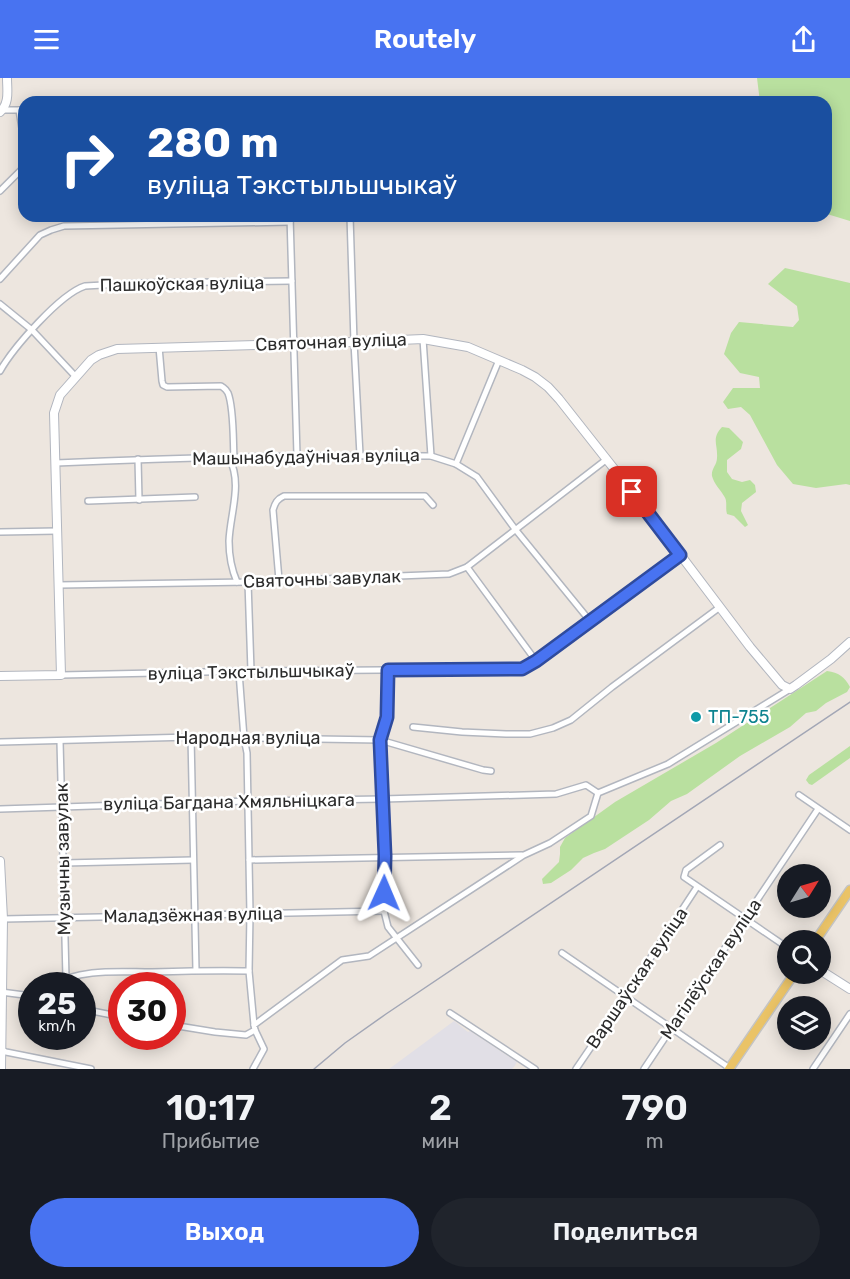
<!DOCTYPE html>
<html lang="ru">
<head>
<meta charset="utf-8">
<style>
  body { margin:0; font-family:Rubik,sans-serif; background:#20242c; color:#f1f3f6; height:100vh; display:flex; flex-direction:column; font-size:22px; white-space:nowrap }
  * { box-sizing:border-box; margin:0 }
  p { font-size:20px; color:#9ea1a6 }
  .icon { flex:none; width:33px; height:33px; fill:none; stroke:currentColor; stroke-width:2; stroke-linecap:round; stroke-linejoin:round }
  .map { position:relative; height:991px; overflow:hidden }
  .drawer { display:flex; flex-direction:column; background:#171b24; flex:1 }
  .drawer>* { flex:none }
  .hud { position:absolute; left:18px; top:18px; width:814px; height:126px; border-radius:18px; box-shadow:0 3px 15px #0003; background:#1a4fa0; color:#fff; overflow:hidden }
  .needle { width:39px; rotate:53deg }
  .buttons { position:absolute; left:777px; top:786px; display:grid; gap:12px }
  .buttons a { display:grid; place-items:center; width:54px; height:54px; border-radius:50%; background:#171b24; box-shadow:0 3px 15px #0003; font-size:30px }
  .speed { position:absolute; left:18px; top:894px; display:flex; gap:12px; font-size:30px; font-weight:700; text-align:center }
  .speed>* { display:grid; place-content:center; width:78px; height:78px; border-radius:50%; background:#171b24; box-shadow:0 3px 15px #0003; line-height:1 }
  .speed small { font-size:15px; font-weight:400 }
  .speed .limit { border:9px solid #d22; background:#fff; color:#111 }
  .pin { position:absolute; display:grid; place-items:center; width:51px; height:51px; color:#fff; margin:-26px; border-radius:12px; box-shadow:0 3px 9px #0006 }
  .me { position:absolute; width:66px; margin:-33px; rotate:1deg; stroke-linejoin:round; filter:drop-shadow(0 0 4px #0008) }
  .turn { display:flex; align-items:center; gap:21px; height:126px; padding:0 30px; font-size:27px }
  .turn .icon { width:78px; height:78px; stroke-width:2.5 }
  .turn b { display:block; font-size:42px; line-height:51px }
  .eta { display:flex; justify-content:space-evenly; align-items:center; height:102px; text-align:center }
  .eta b { font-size:36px; font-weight:600; line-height:42px }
  .primary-button { display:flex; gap:12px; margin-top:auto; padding:12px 30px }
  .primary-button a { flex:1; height:69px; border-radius:36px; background:#4873f1; color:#fff; font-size:24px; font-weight:600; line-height:69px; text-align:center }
  .primary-button a+a { background:#20242c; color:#f1f3f6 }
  header { display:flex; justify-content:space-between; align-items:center; height:78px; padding:0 30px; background:#4873f1; color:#fff; font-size:27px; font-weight:600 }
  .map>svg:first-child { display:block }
  .industrial { fill:#e1dfe6 }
  .green { fill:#b9e09f }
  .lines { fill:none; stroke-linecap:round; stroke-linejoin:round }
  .street-casing { stroke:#b2b6bf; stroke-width:8 }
  .secondary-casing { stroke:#b2b6bf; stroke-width:10 }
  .primary-casing { stroke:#c4c4c4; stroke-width:11 }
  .street { stroke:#fff; stroke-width:5 }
  .secondary { stroke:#fff; stroke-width:8 }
  .primary { stroke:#eac367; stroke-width:8 }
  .rail { stroke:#a2a6b5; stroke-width:1.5 }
  .route-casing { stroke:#2f4b9d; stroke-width:15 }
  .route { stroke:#4873f1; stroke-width:10 }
  .culture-dot { fill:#0f9aa8; stroke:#fff; stroke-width:2 }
  .labels { text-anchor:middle; stroke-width:5; stroke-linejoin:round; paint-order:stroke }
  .street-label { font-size:18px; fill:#2c2c2c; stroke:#fff }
  .culture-label { font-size:18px; fill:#0d838f; stroke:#fff; text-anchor:start }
</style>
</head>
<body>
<header><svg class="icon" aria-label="menu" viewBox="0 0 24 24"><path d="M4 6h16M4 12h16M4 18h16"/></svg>Routely<svg class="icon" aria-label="share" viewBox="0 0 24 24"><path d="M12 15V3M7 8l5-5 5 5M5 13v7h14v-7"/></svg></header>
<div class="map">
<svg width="850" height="991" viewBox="0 0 850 991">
  <rect width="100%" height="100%" fill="#ede6df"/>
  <polygon class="industrial" points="454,943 468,954 470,953 517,984 514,989 512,991 389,991"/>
  <g class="green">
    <polygon points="757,0 850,0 850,143 827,136 826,24 760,24"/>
    <polygon points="785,190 850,205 850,407 846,406 816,410 793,406 777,387 750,337 741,329 728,331 723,324 733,310 760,310 759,299 740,295 724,276 731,255 739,244 793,249 799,242 797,228 768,206"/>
    <path d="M722,349l7,1 14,14 -2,7 -14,11v12l5,7 10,3 8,-2 5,5 1,7 -14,11 -1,8 7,14 -3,2 -11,-11 -7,-2c-2,-6 1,-13 -3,-18 -4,-7 -10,-12 -12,-20 -1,-7 5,-11 5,-18 1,-14 -6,-19 5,-31z"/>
    <path d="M827,593c12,2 17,5 23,16l-3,5 -21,11 -10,8 -10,2 -16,14 -50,29 -53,38 -16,7 -22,19 -44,29 -11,4 -11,5 -12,12 -20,13 -8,1 -1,-5 17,-17 1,-8v-7l5,-9 50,-36 101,-59z"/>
    <polygon points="850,668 850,680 812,707 809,706 806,702 809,697"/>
  </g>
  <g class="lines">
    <defs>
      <g id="street">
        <polyline points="145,24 151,23 235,22 277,24"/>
        <polyline points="3,32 24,32"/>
        <polyline points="0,113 24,89 22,50 19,32"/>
        <polyline points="290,138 297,377"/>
        <polyline points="350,138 354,264 360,377"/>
        <polyline points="0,201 40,157 51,152 64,148 290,144"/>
        <polyline points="0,226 32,252 76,299"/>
        <polyline points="423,261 431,378"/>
        <path d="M159,269l3,34 1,4 4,2 54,-1c4,3 4,2 7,7 6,15 5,48 6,65"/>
        <path d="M0,293c13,-23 60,-77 85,-85l55,-3 152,-2"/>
        <path d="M229,380c14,25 1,56 0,83 0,15 2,27 8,41"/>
        <polyline points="138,381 139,422"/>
        <path d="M56,385c125,-6 250,-8 375,-7l25,8 21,13 38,52 75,92"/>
        <polyline points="456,386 499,282"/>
        <polyline points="88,423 195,419"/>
        <polyline points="0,454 57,453"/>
        <polyline points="467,489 536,583"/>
        <path d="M279,502l-6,-70c2,-7 4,-11 11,-14h141l8,9"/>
        <polyline points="248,504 251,593"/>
        <polyline points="59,507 248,504 449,496 467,489 607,381"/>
        <polyline points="388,592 387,639 380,662 385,778 384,833 388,849 418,887"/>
        <polyline points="239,594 244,660 247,675 250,836 249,893 254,947"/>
        <polyline points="61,597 251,593 522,591 536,583 680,477"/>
        <polyline points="413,649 462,654 506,656 530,656 553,650 571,642 612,609 720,529"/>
        <polyline points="191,659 196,892"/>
        <polyline points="60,663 66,900"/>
        <polyline points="0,664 191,659 380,662 483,692 491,693"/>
        <polyline points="799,717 850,752"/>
        <polyline points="0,731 248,723 383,721 556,716 586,707 598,715"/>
        <polyline points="720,767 686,792 684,799 788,870"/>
        <polyline points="249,782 522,777"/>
        <polyline points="64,785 193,782"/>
        <polyline points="3,841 384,833"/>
        <polyline points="562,875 731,991"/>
        <path d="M51,908c29,-18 68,-14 100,-14 33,-1 65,-2 98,-1"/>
        <polyline points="1,914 32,918"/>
        <polyline points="82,931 122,939"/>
        <polyline points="450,935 535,991"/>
        <polyline points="172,947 215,954 246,957 255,952 254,947 342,882 369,878 524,777 550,765 591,738 598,715 668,686 790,611"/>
        <polyline points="0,971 6,974 91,991"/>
        <polyline points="253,991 264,971 255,952"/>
        <polyline points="576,991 625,919 697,809"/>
        <polyline points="644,991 818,731"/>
        <polyline points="813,991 850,936"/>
      </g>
      <g id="secondary">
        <path d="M0,34c10,-9 7,-22 7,-34"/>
        <polyline points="0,598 61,597 54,335 60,317 91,282 99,277 117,271 354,264 423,261 468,269 522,292 535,299 548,309 559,321 645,430 750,569 782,607 790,611 796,607 831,581 850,564"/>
        <polyline points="0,783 3,841 1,991"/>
        <polyline points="820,892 850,911"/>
      </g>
      <g id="primary">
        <polyline points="816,862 850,812"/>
        <polyline points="729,991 794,896"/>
      </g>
    </defs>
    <use href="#street" class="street-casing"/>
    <use href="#secondary" class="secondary-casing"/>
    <use href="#primary" class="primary-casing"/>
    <use href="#street" class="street"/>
    <use href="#secondary" class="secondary"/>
    <use href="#primary" class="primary"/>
    <polyline class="rail" points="314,991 345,965 386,936 850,624"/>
  </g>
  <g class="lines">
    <defs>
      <polyline id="route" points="384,815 385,778 380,662 387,639 388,592 522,591 536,583 680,477 632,414"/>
    </defs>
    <use href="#route" class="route-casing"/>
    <use href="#route" class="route"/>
  </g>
  <circle class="culture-dot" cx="696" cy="639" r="6"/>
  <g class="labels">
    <g class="street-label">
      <text transform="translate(182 206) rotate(-1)" y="6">Пашкоўская вуліца</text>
      <text transform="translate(331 264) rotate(-2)" y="6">Святочная вуліца</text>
      <text transform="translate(306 379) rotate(-1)" y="6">Машынабудаўнічая вуліца</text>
      <text transform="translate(322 501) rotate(-2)" y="6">Святочны завулак</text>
      <text transform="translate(251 594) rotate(-1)" y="6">вуліца Тэкстыльшчыкаў</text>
      <text x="248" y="666">Народная вуліца</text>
      <text transform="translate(229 724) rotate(-1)" y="6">вуліца Багдана Хмяльніцкага</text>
      <text transform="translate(63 781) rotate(-91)" y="6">Музычны завулак</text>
      <text transform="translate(193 837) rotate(-1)" y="6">Маладзёжная вуліца</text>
      <text transform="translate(711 891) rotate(-56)" y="6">Магілёўская вуліца</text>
      <text transform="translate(637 900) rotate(-56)" y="6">Варшаўская вуліца</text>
    </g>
    <g class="culture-label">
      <text x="708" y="645">ТП-755</text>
    </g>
  </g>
</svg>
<div class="buttons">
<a><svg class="needle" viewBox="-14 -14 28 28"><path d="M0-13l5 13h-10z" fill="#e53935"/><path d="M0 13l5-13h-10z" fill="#9ea1a6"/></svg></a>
<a><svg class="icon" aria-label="search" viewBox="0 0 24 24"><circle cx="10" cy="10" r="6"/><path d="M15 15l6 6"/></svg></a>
<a><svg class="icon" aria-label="layers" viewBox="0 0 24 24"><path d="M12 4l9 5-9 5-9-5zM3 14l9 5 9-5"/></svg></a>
</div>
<div class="speed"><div>25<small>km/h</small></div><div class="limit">30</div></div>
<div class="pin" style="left:632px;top:414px;background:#d93025"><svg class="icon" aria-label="arrive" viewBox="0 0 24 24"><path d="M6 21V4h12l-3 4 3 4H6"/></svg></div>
<svg class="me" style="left:384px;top:815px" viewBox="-20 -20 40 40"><path d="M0-17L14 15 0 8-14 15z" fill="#4873f1" stroke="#fff" stroke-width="4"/></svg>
<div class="hud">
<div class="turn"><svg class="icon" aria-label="right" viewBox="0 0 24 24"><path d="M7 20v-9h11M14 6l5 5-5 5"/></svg><div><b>280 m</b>вуліца Тэкстыльшчыкаў</div></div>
</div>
</div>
<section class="drawer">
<div class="eta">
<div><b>10:17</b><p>Прибытие</p></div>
<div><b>2</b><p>мин</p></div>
<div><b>790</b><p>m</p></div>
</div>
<div class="primary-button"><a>Выход</a><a>Поделиться</a></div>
</section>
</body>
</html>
